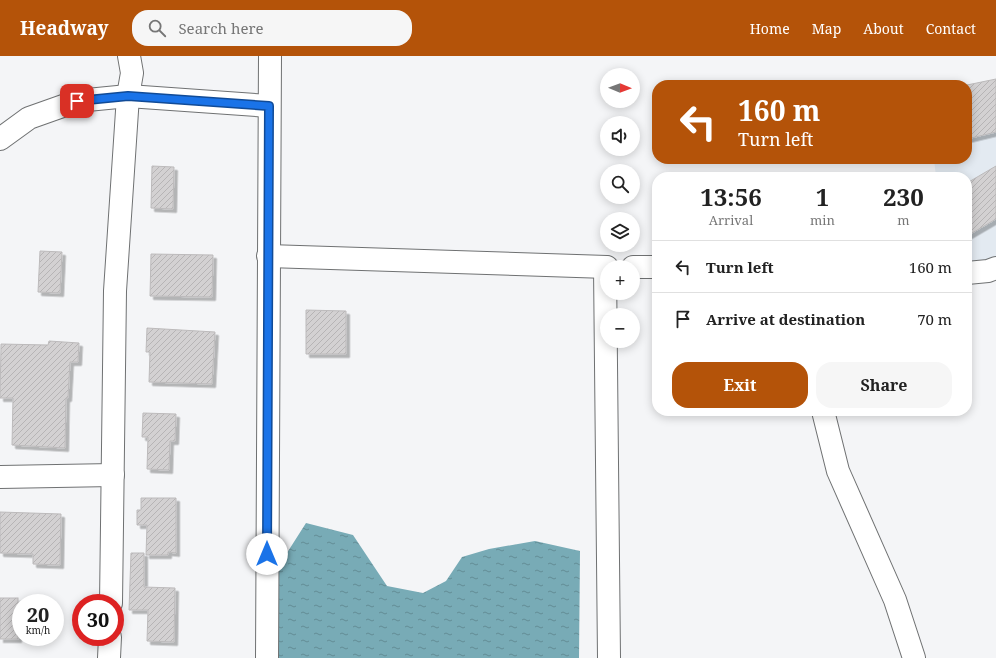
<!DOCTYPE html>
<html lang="en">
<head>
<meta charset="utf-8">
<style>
  body { margin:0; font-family:"Noto Serif",serif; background:#f6f6f6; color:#222; height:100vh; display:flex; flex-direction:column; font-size:15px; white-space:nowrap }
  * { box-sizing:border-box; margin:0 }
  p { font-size:13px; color:#767676 }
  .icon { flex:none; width:22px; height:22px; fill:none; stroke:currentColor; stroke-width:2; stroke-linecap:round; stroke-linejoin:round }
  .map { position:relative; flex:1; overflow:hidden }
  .side { position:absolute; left:652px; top:116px; width:320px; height:244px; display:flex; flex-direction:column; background:#fff; border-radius:16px; box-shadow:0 2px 10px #0003 }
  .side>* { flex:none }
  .hud { position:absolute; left:652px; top:24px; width:320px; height:84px; border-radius:16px; box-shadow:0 2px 10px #0003; background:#b45309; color:#fff; overflow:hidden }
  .needle { width:26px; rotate:91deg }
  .fabs { position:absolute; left:600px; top:12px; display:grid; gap:8px }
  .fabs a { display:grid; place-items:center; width:40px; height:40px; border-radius:50%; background:#fff; box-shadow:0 2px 10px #0003; font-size:20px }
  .speed { position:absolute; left:12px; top:538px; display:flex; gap:8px; font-size:20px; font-weight:700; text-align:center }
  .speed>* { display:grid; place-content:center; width:52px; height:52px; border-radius:50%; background:#fff; box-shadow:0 2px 10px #0003; line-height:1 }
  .speed small { font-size:10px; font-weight:400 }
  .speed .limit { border:6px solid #d22; background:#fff; color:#111 }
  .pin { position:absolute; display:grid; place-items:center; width:34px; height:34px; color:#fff; margin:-17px; border-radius:8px; box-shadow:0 2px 6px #0006 }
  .me { position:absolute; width:44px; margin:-22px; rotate:0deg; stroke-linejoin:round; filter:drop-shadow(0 0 3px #0008) }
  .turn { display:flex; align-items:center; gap:14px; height:84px; padding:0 20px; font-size:18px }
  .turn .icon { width:52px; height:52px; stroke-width:2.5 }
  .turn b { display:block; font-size:28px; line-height:34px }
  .eta { display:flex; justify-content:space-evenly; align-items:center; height:68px; text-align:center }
  .eta b { font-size:24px; font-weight:700; line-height:28px }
  .button { display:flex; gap:8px; margin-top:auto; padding:8px 20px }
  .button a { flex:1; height:46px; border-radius:16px; background:#b45309; color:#fff; font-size:16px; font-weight:700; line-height:46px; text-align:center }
  .button a+a { background:#f6f6f6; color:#222 }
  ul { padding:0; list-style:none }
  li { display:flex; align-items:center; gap:12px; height:52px; padding:0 20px; border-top:1px solid #e0e0e0 }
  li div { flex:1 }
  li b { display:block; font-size:15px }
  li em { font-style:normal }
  header { display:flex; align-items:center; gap:24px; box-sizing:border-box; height:56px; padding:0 20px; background:#b45309; color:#fff }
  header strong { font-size:19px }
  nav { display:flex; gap:22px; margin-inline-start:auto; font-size:14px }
  .search { width:280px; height:36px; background:#f6f6f6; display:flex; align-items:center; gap:10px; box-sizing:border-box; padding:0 14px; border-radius:16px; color:#767676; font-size:15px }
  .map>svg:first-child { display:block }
  .built { fill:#e3eaf1 }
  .water { fill:url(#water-ripples) }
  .building { fill:url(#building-hatch); stroke:#bcbabb; filter:url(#shadow) }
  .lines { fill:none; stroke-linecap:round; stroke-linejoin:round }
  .minor-casing { stroke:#6f7172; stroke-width:24 }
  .minor { stroke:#fff; stroke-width:22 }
  .route-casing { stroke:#114b97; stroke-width:10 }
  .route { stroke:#1a73e8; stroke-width:7 }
</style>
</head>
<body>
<header>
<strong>Headway</strong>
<div class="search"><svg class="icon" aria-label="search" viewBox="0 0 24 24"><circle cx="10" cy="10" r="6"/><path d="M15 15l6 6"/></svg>Search here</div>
<nav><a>Home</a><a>Map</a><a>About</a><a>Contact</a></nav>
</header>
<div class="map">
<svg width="996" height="602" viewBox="0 0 996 602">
  <defs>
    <pattern id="water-ripples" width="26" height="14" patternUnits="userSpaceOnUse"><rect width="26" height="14" fill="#78abb6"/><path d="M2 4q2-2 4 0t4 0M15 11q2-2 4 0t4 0" fill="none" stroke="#638c95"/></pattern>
    <pattern id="building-hatch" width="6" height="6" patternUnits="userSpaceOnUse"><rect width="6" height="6" fill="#d3d1d2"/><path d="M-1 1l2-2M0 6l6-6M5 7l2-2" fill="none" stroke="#b6b4b5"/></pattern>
    <filter id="shadow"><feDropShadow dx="3.5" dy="3.5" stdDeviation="0" flood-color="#0004"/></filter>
  </defs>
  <rect width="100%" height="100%" fill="#f4f5f7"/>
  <polygon class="built" points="996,50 996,201 967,211 967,121 936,121 934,103 967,103 967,58"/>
  <polygon class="water" points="306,467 353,479 387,530 423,537 446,525 462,501 489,493 535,485 580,495 579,602 267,602 267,540 285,500"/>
  <g class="building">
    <polygon points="996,23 996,76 967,83 967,29"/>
    <polygon points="152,110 174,111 173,153 151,152"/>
    <polygon points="996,110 996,163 967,180 967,127"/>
    <polygon points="40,195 62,196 60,237 38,236"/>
    <polygon points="151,198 213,199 212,241 150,240"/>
    <polygon points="306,254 346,255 346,298 306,298"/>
    <polygon points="147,272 215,276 212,328 149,326 150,296 146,296"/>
    <polygon points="49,285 79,287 78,306 70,306 68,342 66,342 65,392 12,389 13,342 0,342 1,288 48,289"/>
    <polygon points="143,357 176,358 175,385 170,385 169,414 147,413 148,381 142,381"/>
    <polygon points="141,442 176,442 176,497 168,496 168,499 146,499 147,469 137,469 137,454 141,454"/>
    <polygon points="0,456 61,458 60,509 33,508 33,498 0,497"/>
    <polygon points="131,497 144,497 144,531 175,532 174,586 147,585 148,554 129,554"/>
    <rect x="0" y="542" width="18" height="41"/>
  </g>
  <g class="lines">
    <defs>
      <g id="minor">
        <polyline points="0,83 29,62 77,45 128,40 269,50"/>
        <polyline points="268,200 607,211"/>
        <polyline points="605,211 609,602"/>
        <polyline points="633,211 657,211"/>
        <polyline points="967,217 988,215 996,212"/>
        <polyline points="823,355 838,415 895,544 914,602"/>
        <polyline points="0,421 113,419"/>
        <polyline points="111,547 115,235 128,40 132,17 129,0"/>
        <polyline points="109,602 110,581"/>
        <polyline points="267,602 270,0"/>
      </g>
    </defs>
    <use href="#minor" class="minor-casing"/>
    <use href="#minor" class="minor"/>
  </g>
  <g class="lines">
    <defs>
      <polyline id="route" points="77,45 128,40 269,50 267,498"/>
    </defs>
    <use href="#route" class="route-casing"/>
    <use href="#route" class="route"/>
  </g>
</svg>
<div class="fabs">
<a><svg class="needle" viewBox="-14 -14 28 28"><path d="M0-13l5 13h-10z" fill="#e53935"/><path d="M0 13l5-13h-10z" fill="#767676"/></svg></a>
<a><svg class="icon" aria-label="sound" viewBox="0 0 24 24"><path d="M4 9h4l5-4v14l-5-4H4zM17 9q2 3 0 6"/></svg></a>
<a><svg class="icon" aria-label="search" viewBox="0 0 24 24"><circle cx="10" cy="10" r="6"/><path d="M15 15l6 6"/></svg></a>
<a><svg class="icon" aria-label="layers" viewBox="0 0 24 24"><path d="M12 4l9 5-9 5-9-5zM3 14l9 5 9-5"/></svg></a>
<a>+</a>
<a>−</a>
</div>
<div class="speed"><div>20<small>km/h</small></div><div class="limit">30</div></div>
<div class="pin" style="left:77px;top:45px;background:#d93025"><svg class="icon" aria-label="arrive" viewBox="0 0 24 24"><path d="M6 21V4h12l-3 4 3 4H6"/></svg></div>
<svg class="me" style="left:267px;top:498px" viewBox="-20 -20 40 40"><circle r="19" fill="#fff"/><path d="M0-13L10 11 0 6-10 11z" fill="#1a73e8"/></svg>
<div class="hud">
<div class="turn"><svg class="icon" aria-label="left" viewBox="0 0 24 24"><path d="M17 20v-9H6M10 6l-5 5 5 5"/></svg><div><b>160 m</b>Turn left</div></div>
</div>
<section class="side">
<div class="eta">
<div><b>13:56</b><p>Arrival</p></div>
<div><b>1</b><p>min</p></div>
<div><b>230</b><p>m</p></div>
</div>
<ul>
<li><svg class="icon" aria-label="left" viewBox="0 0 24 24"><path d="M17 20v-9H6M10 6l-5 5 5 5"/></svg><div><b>Turn left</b></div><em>160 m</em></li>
<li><svg class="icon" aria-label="arrive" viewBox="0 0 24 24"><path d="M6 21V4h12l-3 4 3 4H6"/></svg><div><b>Arrive at destination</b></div><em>70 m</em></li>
</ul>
<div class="button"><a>Exit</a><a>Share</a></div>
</section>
</div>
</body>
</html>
